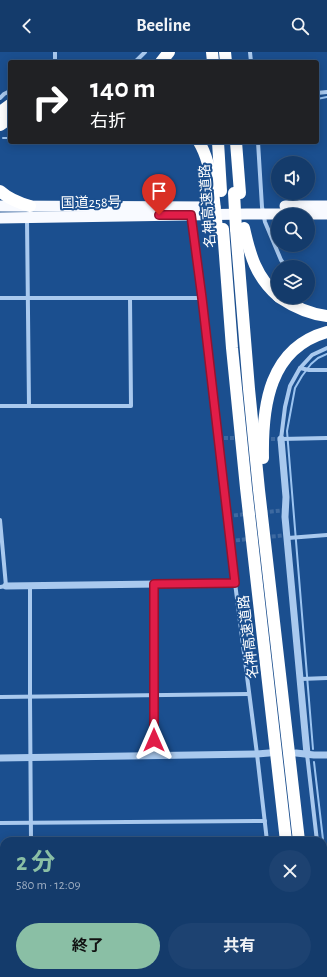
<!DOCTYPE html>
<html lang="ja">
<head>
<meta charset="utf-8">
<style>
  body { margin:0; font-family:"Alegreya Sans","Noto Sans JP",sans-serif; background:#1d4271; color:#f1f3f6; height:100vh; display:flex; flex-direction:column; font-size:15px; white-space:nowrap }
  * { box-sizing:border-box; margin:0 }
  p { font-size:13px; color:#9dadc1 }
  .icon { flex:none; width:22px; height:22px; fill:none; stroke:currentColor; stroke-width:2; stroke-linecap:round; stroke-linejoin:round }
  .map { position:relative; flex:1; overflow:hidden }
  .side { position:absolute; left:0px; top:785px; width:327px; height:140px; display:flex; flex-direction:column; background:#143b6b; border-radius:12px 12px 0 0; box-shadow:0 2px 10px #0003,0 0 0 1px #33557e }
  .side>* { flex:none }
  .banner { position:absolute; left:8px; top:8px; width:311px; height:84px; border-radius:4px; box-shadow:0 2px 10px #0003,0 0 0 1px #33557e; background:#202124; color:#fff; overflow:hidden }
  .tools { position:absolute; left:271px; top:104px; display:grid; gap:8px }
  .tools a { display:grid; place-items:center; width:44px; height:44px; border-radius:50%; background:#143b6b; box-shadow:0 2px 10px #0003,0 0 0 1px #33557e; font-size:20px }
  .pin { position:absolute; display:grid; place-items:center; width:34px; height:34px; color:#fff; margin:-41px -17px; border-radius:50% 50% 50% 0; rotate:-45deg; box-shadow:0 0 4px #0007 }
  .pin .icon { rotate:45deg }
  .me { position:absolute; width:44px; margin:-22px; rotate:0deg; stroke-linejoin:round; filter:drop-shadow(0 0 3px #0008) }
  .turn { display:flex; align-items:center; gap:14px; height:84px; padding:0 16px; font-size:18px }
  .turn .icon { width:52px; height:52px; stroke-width:2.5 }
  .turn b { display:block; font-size:28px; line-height:34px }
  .round { display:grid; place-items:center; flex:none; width:42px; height:42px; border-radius:21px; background:#1d4271 }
  .overview { display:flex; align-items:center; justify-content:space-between; height:68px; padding:0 16px }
  h1 { font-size:24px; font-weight:700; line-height:30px; color:#8abfa5 }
  .primary-button { display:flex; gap:8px; margin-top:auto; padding:8px 16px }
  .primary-button a { flex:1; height:46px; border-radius:24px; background:#8abfa5; color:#111; font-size:16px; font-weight:700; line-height:46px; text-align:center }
  .primary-button a+a { background:#1d4271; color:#f1f3f6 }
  header { display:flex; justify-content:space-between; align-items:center; height:52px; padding:0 16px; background:#143b6b; font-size:18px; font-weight:700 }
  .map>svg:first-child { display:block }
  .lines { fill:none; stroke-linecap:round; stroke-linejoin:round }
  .stream { stroke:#9cc4f0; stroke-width:2 }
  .minor-tunnel { stroke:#3d69a0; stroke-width:4; stroke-dasharray:4 2; stroke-linecap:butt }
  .minor { stroke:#a9c9ee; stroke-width:4 }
  .tertiary { stroke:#a9c9ee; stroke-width:7 }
  .trunk { stroke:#f8faff; stroke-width:11 }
  .motorway { stroke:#fff; stroke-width:12 }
  .motorway-bridge { stroke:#fff; stroke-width:12 }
  .route-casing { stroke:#92132f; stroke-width:10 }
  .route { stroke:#e11d48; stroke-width:7 }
  .labels { text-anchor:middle; stroke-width:4; stroke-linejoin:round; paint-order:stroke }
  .street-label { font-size:14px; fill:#fff; stroke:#1b4f8f }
</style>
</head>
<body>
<header><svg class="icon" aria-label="back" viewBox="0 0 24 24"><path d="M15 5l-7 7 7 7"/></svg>Beeline<svg class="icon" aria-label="search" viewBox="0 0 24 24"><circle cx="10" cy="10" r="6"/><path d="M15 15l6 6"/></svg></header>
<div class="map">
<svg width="327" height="925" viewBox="0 0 327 925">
  <rect width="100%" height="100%" fill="#1b4f8f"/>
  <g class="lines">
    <g class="stream">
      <polyline points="317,47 327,45"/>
      <polyline points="3,86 10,86"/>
      <polyline points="313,697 287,379 295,336 302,324 311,312 318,306 327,302"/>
      <polyline points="314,710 327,822"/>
    </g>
    <g class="minor-tunnel">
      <polyline points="218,386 240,386"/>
      <polyline points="265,387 281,387"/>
      <polyline points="228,464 286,458"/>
      <polyline points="230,489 287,483"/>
    </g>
    <g class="minor">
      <polyline points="55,0 55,10"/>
      <polyline points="250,0 251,10"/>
      <polyline points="135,10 145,0"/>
      <polyline points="317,41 327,40"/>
      <polyline points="0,46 4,42 10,39"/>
      <polyline points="258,90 262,155 265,170 281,208 286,215"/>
      <polyline points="191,164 202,246 235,531 257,702 267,789"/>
      <polyline points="27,167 29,354 131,354 130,246"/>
      <polyline points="0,246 202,246"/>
      <polyline points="327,296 312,303 300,316 290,334 285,355 281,387 327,386"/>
      <polyline points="300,316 309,318 327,318"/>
      <polyline points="0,354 29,354"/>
      <polyline points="0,468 6,534 0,535"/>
      <polyline points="288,486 327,483"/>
      <polyline points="30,534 30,645 31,789"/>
      <polyline points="301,627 327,626"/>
      <polyline points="0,645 249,642"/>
      <polyline points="307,702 317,789"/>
      <polyline points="153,703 154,532"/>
      <polyline points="0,771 265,769"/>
      <polyline points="323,842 327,879"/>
      <polyline points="0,890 4,890"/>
      <polyline points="32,921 32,925"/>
      <polyline points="282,921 282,925"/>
    </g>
    <g class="tertiary">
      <polyline points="281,387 286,445 285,465 307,702"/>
      <polyline points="6,534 235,531"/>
      <polyline points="296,701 314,703 327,703"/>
      <polyline points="0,706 257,702 269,701"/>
    </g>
    <g class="trunk">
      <polyline points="0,154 215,155"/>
      <polyline points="285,154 327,154"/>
      <polyline points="0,166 247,162 327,162"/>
    </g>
    <g class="motorway">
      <polyline points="212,0 213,10"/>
      <polyline points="225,0 226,10"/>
      <polyline points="161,10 169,0"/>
      <polyline points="0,60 10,53"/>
      <polyline points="0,73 10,66"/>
      <path d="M199,90c9,15 12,32 14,49"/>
      <polyline points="218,90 221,139"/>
      <polyline points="236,90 240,141"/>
      <path d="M0,139c9,8 19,12 30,15"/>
      <path d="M244,176c6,27 12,49 34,68"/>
      <polyline points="223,177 232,296 246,436 286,789"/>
      <polyline points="236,177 249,337 259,438 299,789"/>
      <path d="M279,245c15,10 30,17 48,19"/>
      <path d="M263,406c-1,-52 6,-110 64,-126"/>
      <polyline points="301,921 301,925"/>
      <polyline points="314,921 315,925"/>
    </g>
    <g class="motorway-bridge">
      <polyline points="213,139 217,177"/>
      <polyline points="234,141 236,177"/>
    </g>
  </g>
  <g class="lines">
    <defs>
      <polyline id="route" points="154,688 154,532 235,531 202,246 191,163 159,163"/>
    </defs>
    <use href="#route" class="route-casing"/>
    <use href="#route" class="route"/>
  </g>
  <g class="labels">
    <g class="street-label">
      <text transform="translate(91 150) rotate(-1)" y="5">国道258号</text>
      <text transform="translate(207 154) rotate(-94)" y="5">名神高速道路</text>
      <text transform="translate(248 585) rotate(-97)" y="5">名神高速道路</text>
    </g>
  </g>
</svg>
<div class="tools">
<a><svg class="icon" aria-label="sound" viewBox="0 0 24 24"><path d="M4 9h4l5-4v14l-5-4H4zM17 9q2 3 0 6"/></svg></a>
<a><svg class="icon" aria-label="search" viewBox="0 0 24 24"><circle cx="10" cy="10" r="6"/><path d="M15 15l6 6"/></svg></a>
<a><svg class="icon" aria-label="layers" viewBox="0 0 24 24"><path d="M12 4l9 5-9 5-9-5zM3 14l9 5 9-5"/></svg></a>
</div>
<div class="pin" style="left:159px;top:163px;background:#d93025"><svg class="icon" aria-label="arrive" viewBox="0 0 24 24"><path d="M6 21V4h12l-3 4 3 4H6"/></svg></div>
<svg class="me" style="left:154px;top:688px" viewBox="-20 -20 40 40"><path d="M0-17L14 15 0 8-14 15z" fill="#e11d48" stroke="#fff" stroke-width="4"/></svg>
<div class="banner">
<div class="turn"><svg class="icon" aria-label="right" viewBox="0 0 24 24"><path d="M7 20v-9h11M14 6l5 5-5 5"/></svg><div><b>140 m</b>右折</div></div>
</div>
<section class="side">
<div class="overview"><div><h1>2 分</h1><p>580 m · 12:09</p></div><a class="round"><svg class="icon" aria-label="close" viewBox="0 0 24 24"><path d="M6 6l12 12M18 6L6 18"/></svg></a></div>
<div class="primary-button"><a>終了</a><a>共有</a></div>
</section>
</div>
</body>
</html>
